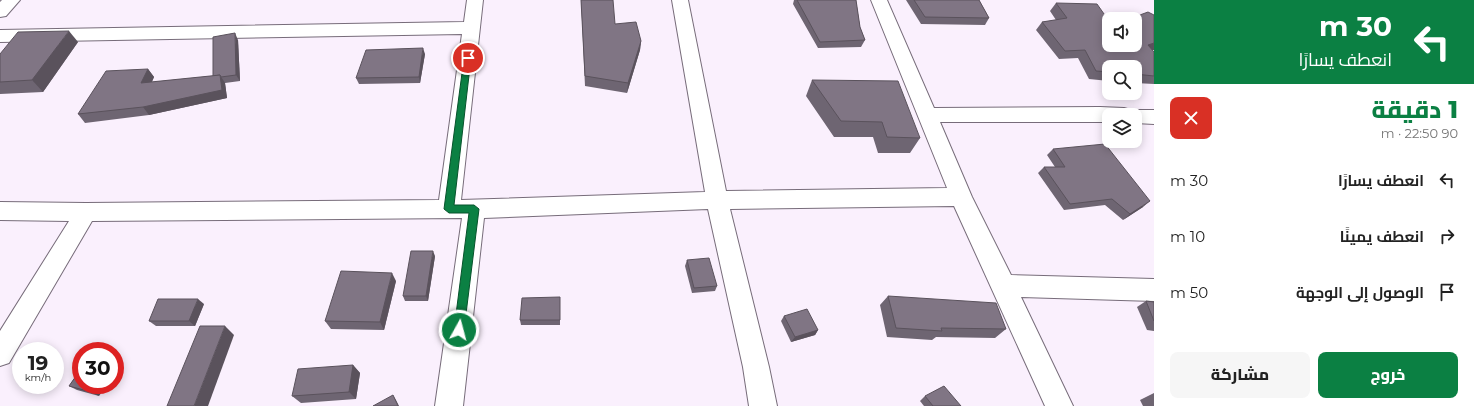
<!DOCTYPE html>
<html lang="ar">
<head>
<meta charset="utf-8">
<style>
  body { margin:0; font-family:Montserrat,Cairo,sans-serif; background:#f6f6f6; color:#222; direction:rtl; height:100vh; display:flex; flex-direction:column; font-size:15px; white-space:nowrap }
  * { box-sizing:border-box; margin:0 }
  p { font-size:13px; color:#767676 }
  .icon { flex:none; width:22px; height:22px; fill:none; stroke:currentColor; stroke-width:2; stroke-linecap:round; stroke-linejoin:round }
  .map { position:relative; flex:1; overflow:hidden; direction:ltr }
  .panel { display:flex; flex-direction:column; background:#fff; width:320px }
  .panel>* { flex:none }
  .guide { background:#0b8043; color:#fff; overflow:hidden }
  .tools { position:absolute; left:1102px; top:12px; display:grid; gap:8px }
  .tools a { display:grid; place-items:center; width:40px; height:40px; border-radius:8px; background:#fff; box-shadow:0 2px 10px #0003; font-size:20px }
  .speed { position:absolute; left:12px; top:342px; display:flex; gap:8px; font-size:20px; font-weight:700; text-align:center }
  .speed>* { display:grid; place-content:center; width:52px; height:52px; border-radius:50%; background:#fff; box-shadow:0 2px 10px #0003; line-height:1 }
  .speed small { font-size:10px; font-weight:400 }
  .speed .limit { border:6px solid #d22; background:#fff; color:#111 }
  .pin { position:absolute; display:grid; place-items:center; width:34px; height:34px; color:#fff; margin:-17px; border:2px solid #fff; border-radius:50%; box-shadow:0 1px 4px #0007 }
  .me { position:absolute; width:44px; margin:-22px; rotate:7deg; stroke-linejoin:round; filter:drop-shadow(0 0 3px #0008) }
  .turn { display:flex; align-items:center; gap:14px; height:84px; padding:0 16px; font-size:18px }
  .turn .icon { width:52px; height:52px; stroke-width:2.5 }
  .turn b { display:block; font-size:28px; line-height:34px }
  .round { display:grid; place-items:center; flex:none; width:42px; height:42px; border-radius:8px; background:#f6f6f6 }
  .summary { display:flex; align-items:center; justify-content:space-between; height:68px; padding:0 16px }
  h1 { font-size:24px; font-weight:800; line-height:30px; color:#0b8043 }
  .primary-button { display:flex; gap:8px; margin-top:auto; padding:8px 16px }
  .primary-button a { flex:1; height:46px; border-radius:8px; background:#0b8043; color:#fff; font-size:16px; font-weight:800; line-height:46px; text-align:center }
  .primary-button a+a { background:#f6f6f6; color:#222 }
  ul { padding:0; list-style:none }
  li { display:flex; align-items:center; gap:12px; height:56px; padding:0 16px }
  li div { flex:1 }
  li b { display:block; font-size:15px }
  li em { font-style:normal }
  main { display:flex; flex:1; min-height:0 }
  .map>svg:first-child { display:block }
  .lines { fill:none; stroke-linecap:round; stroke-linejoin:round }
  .minor-casing { stroke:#776c7a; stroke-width:2 }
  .minor { fill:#fff; fill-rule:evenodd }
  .wall { fill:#6e6572 }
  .shaded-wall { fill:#5a525c }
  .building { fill:#807584; stroke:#5a525c }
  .route { fill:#0b8043; stroke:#07532c }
</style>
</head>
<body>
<main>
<section class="panel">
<div class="guide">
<div class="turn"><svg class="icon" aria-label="left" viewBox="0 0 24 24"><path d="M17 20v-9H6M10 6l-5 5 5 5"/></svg><div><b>30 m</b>انعطف يسارًا</div></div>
</div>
<div class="summary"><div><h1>1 دقيقة</h1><p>90 m · 22:50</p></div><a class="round" style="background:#d93025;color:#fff"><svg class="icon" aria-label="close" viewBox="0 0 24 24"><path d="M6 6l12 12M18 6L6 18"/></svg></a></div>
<ul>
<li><svg class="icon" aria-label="left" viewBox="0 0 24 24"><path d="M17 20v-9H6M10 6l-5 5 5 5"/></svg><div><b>انعطف يسارًا</b></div><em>30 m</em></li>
<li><svg class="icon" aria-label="right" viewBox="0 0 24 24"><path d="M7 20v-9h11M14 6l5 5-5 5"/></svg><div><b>انعطف يمينًا</b></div><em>10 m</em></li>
<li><svg class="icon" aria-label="arrive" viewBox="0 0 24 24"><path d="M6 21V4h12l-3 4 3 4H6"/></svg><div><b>الوصول إلى الوجهة</b></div><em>50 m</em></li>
</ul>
<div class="primary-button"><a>خروج</a><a>مشاركة</a></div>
</section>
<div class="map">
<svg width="1154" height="406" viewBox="0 0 1154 406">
  <rect width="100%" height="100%" fill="#faf0fd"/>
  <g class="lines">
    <defs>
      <g id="minor">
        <polygon points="2,0 20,0 6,16 0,17 0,2"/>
        <polygon points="467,0 483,0 461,200 705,192 672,0 688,0 726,191 947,188 871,0 887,0 934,108 1100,107 1124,108 1131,110 1154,110 1154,124 1135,123 1135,115 1109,115 1109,122 940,122 972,197 1011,275 1154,279 1154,301 1021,297 1073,406 1045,406 954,206 730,209 769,367 777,406 749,406 743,367 708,209 484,218 463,406 435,406 462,218 92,221 9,363 0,366 0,331 69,221 0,220 0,202 86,203 439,200 462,34 0,42 0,30 464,22"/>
      </g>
    </defs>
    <use href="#minor" class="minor-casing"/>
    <use href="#minor" class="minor"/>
  </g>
  <g class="wall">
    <polygon points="581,0 615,24 641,41 640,50 627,93 585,86"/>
    <polygon points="794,0 856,0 860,27 865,40 861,47 818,48 793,4"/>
    <polygon points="906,0 979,0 989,18 985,25 921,24"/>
    <polygon points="1056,3 1109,45 1154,15 1154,50 1152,50 1154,52 1154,84 1135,83 1135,67 1109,67 1109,81 1089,79 1078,58 1059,59 1036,30 1042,22 1056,20 1050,11"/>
    <polygon points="238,40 240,81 225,83 227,98 149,115 85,123 78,114 148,69 154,77 152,82 213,76"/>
    <polygon points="78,42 43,92 0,94 0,54"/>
    <polygon points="425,54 420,83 359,84 356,78"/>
    <polygon points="812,80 920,138 910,153 878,153 873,137 834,137 806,96"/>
    <polygon points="1053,149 1143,207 1123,220 1105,205 1064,210 1038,173 1044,167 1055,167 1047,155"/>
    <polygon points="435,256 428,301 405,301 403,296"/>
    <polygon points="687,260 717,286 715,291 692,293 685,266"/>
    <polygon points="396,281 384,330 331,329 325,321"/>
    <polygon points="888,296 1006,329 995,338 936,337 932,340 887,337 880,305"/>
    <polygon points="560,297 560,325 521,325 520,320"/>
    <polygon points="1146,301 1154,302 1154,331 1147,330 1137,307"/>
    <polygon points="204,304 195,326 156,326 149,321"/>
    <polygon points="784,316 818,330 815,335 791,342 781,321"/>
    <polygon points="353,365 360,373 356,399 301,403 292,396"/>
    <polygon points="81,369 99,396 77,390 69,386"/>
    <polygon points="1154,393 1154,406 1143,406 1140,400"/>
    <polygon points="925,396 961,406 924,406 920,401"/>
  </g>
  <g class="shaded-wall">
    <polygon points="69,31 78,42 43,92 32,80"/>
    <polygon points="235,33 238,40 240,81 236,75"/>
    <polygon points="641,41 640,50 627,93 628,83"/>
    <polygon points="1154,43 1154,50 1140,53 1148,45"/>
    <polygon points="423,48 425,54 420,83 419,77"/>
    <polygon points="148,69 154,77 147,91 141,83"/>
    <polygon points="220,75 225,83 227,98 149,115 143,107"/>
    <polygon points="1150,201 1143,207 1123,220 1130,214"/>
    <polygon points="433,251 435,256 428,301 426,296"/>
    <polygon points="392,273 396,281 384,330 380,322"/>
    <polygon points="198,299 204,304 195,326 189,321"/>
    <polygon points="225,326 234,335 208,406 194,406"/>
    <polygon points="818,330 815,335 791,342 795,337"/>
    <polygon points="353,365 360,373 356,399 349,392"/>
    <polygon points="96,385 107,385 99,396 91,392"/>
    <polygon points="393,395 396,400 399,406 398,406"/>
  </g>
  <g class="building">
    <polygon points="581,0 613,0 615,24 636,22 641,41 628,83 585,76"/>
    <polygon points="797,0 856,0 860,27 865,40 820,42"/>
    <polygon points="914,0 979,0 989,18 925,17"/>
    <polygon points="1056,3 1097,4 1109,21 1109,45 1135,45 1135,19 1129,19 1148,12 1154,15 1154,43 1148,45 1154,52 1154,76 1135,74 1135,67 1109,67 1109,72 1096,71 1085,50 1065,51 1042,22 1067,18"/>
    <polygon points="69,31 32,80 0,82 0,54 18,32"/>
    <polygon points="235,33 236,75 221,77 220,75 213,76 213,37"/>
    <polygon points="423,48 419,77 356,78 366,50"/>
    <polygon points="148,69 141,83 220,75 222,90 143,107 78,114 106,71"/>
    <polygon points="812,80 898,81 920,138 887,137 882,122 841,121"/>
    <polygon points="1105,144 1150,201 1130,214 1112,199 1070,204 1044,167 1065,167 1053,149"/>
    <polygon points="411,251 433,251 426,296 403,296"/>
    <polygon points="709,258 717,286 694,288 687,260"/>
    <polygon points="341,271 392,273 380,322 325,321"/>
    <polygon points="888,296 996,303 1006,329 941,328 942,331 896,328"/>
    <polygon points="560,297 560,320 520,320 522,298"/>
    <polygon points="158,299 198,299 189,321 149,321"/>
    <polygon points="1146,301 1154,302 1154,321"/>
    <polygon points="807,309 818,330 795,337 784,316"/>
    <polygon points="200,326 225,326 194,406 167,406"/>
    <polygon points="353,365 349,392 292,396 298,369"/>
    <polygon points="81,369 81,385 96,385 91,392 69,386"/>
    <polygon points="944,386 961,406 933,406 925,396"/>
    <polygon points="393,395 398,406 373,406"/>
  </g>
  <polygon class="route" points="468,56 471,58 454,205 474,205 479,209 464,330 463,334 459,335 455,334 454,330 469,213 449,213 444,209 464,58"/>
</svg>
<div class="tools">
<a><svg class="icon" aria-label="sound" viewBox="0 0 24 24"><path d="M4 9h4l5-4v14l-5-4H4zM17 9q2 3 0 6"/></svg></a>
<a><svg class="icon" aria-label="search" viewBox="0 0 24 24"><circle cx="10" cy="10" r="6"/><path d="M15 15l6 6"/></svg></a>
<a><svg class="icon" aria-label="layers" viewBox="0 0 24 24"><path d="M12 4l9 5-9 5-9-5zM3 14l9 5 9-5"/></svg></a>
</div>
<div class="speed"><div>19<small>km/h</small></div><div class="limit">30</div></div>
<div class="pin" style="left:468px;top:58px;background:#d93025"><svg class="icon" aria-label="arrive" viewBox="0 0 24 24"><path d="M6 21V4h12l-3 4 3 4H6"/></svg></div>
<svg class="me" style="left:459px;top:330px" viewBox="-20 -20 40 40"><circle r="17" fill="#0b8043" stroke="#fff" stroke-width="3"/><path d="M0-11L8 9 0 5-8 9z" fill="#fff"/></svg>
</div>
</main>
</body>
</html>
